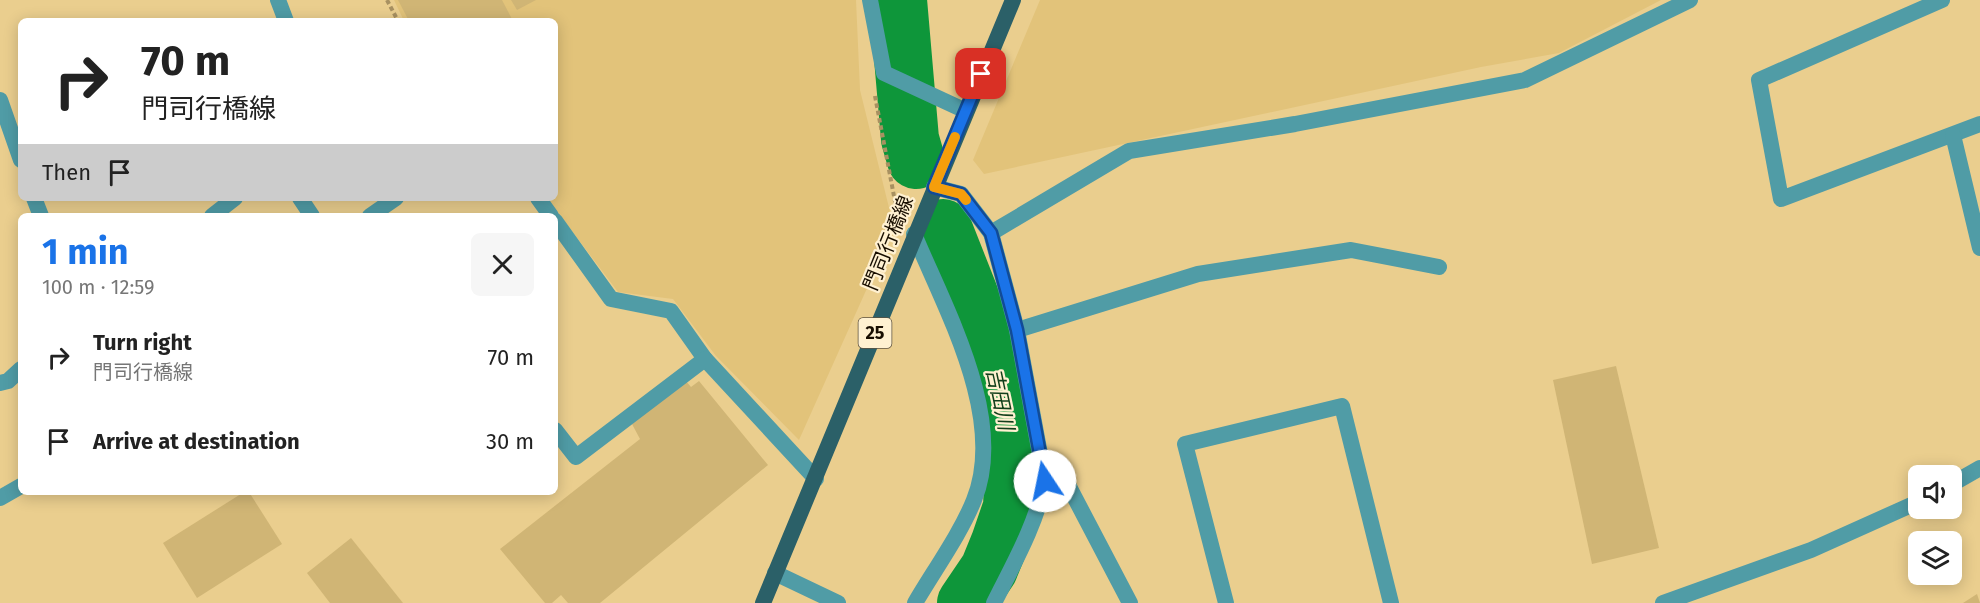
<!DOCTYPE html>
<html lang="en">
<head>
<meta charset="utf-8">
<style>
  body { margin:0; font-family:"Fira Sans","Noto Sans JP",sans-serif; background:#f6f6f6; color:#222; height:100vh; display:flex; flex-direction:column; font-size:22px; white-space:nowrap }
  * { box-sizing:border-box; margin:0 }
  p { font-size:20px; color:#767676 }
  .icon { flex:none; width:33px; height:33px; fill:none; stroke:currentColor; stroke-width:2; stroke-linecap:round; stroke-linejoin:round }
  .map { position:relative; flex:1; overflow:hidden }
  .drawer { position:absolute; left:18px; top:213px; width:540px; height:282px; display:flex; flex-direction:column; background:#fff; border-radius:9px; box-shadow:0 3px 15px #0003 }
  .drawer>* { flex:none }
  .hud { position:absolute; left:18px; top:18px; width:540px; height:183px; border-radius:9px; box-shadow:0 3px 15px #0003; background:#fff; color:#222; overflow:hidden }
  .buttons { position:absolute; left:1908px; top:465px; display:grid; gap:12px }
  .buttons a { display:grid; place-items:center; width:54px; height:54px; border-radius:9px; background:#fff; box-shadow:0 3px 15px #0003; font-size:30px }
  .pin { position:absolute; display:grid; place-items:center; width:51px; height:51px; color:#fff; margin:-26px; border-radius:12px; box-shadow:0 3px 9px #0006 }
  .me { position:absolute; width:66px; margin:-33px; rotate:349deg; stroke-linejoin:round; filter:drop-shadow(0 0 4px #0008) }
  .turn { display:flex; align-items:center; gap:21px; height:126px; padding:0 24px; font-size:27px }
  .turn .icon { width:78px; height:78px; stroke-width:2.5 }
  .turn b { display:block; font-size:42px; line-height:51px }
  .then { display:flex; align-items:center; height:57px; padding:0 24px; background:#0003; gap:12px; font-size:22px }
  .round { display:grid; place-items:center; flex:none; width:63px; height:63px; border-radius:9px; background:#f6f6f6 }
  .overview { display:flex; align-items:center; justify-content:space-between; height:102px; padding:0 24px }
  h1 { font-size:36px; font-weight:700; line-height:45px; color:#1a73e8 }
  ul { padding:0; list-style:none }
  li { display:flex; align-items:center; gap:18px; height:84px; padding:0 24px }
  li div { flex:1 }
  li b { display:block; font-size:22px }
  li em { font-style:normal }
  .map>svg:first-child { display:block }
  .built { fill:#e2c37a }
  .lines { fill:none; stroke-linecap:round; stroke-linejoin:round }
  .river { stroke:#0e963a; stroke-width:58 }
  .building { fill:#d0b575 }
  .path { stroke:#a89161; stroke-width:4; stroke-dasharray:4.5 3; stroke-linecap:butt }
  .minor { stroke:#509ca6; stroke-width:16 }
  .tertiary { stroke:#509ca6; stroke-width:16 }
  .primary { stroke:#2b6068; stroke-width:16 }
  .route-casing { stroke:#114b97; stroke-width:15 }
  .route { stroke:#1a73e8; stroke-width:10 }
  .slow { stroke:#f59e0b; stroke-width:10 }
  .labels { text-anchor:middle; stroke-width:4.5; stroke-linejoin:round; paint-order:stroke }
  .shield { fill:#fff1d1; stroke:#5d523f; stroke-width:1.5 }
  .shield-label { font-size:18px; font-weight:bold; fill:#180e00 }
  .street-label { font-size:20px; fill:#180e00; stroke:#fff1d1 }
  .water-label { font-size:21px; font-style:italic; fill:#123f1b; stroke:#fff1d1 }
</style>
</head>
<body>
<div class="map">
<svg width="1980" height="603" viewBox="0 0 1980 603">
  <rect width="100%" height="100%" fill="#eace8e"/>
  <g class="built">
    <polygon points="394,0 856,0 860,90 894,228 799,440 716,356 673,299 618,292 547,198 555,198 555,21 404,21"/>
    <polygon points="1040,0 1661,0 1559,53 1481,67 984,174 973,160"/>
  </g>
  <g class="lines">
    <g class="river">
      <polyline points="898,0 910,139 916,160"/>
      <polyline points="943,228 990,347 1009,443 1013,483 1012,507 1000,542 989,569 966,603"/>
    </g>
  </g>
  <g class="building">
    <polygon points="398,0 502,0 513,21 409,21"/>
    <polygon points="511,0 536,0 517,10"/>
    <polygon points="1616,366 1659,548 1592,564 1553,380"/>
    <polygon points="685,380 691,387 699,381 768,465 600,603 568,603 561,595 552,603 545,603 500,549 640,439 632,424"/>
    <polygon points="244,492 249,492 282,544 197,598 163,543"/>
    <polygon points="351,538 403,603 330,603 307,573"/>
    <polygon points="1977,594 1980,603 1963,603"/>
  </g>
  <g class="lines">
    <g class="path">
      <polyline points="387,0 398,21"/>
      <polyline points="875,96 897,212"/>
    </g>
    <g class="minor">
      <polyline points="278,0 286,21"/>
      <polyline points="870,0 884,73 966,111"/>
      <polyline points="1942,0 1759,80 1781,199 1980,124"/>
      <polyline points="0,100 21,160"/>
      <polyline points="1953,135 1980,248"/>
      <polyline points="934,187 961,194 991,233 1129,151 1295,124 1525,80 1690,0"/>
      <polyline points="34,198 41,216"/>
      <polyline points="300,198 312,216"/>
      <polyline points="538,198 551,216"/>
      <polyline points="212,216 235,198"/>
      <polyline points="370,216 396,198"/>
      <polyline points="555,221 611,299 671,311 705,359 816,479"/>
      <polyline points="991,233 1017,330 1198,274 1351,250 1439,267"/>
      <path d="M914,234c31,75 93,184 60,266 -13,33 -41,72 -59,103"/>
      <polyline points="1017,330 1045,481 1066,481 1130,603"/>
      <polyline points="0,383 8,381 21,369"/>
      <polyline points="555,430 576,457 705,359"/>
      <polyline points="0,498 21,486"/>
      <path d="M994,603c20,-40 42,-78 51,-122"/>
      <polyline points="1226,603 1185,444 1342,406 1391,603"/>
    </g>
    <g class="tertiary">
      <polyline points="1952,484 1980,468"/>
      <polyline points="775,573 838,603"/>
      <polyline points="1663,603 1811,550 1918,502"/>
    </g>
    <polyline class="primary" points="763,603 1013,0"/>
  </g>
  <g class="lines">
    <defs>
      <polyline id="route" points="981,74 934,187 961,194 991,233 1017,330 1045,481"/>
    </defs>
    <use href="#route" class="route-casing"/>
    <use href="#route" class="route"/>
    <polyline class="slow" points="955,137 934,187 961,194 966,200"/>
  </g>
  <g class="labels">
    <rect class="shield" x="858.5" y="318" width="33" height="30" rx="4.5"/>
    <g class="shield-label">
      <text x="875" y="339">25</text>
    </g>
    <g class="street-label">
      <text transform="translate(888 243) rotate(-68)" y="7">門司行橋線</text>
    </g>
    <g class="water-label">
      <text transform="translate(1000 399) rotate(78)" y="7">吉田川</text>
    </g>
  </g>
</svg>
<div class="buttons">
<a><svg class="icon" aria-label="sound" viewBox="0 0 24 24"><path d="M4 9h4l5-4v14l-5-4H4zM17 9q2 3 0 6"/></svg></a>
<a><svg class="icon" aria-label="layers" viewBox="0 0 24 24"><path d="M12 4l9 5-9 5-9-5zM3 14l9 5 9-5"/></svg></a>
</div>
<div class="pin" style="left:981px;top:74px;background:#d93025"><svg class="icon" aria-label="arrive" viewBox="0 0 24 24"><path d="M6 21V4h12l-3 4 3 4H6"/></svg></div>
<svg class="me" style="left:1045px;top:481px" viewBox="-20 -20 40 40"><circle r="19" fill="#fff"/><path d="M0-13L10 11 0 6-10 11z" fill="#1a73e8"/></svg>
<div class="hud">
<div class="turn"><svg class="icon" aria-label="right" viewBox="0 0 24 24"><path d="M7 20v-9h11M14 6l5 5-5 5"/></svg><div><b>70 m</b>門司行橋線</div></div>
<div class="then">Then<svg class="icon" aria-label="arrive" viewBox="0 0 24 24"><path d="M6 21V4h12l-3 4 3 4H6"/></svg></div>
</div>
<section class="drawer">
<div class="overview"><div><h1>1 min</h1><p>100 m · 12:59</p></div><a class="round"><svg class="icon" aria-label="close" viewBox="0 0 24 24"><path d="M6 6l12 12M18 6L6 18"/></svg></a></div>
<ul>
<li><svg class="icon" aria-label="right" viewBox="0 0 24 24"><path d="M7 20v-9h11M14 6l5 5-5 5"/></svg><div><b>Turn right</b><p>門司行橋線</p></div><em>70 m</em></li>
<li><svg class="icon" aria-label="arrive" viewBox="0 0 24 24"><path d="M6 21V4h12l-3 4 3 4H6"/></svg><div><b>Arrive at destination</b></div><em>30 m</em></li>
</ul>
</section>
</div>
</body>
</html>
